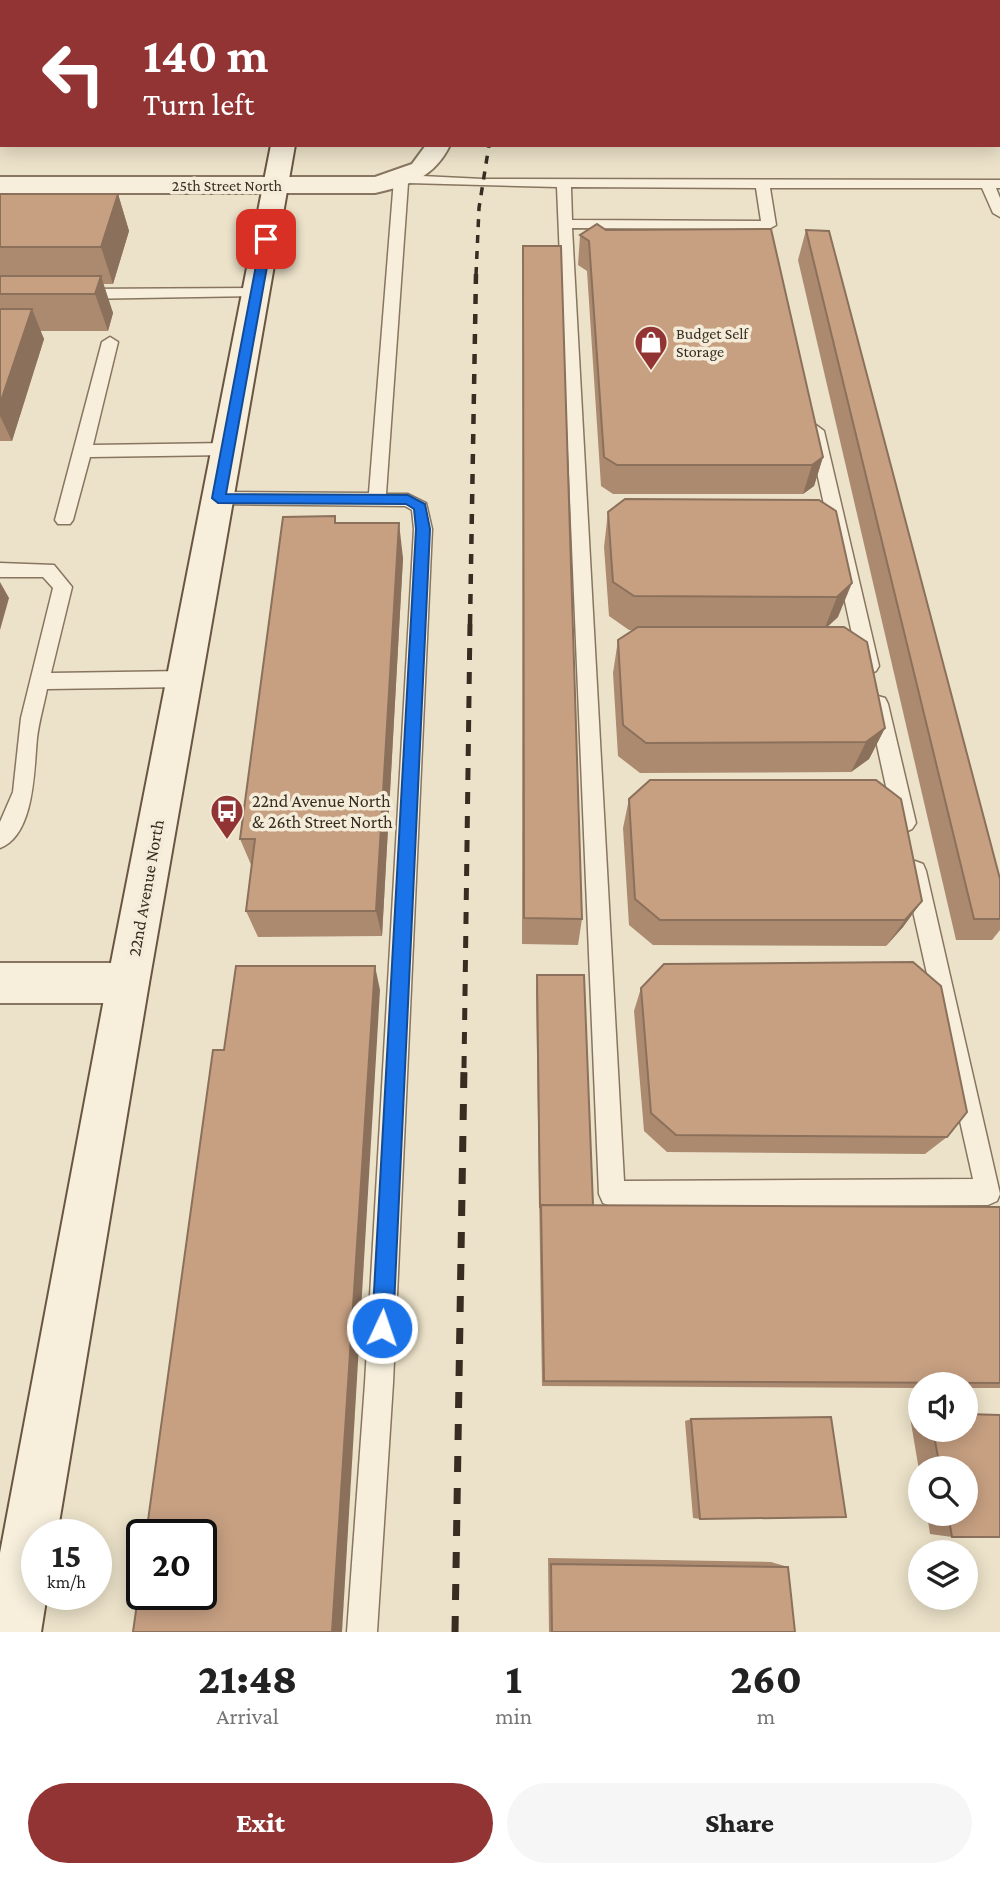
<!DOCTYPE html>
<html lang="en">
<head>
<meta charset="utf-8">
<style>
  body { margin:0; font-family:"Crimson Pro",serif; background:#f6f6f6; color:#222; height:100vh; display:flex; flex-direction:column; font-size:26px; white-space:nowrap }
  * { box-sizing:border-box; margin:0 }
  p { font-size:23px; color:#767676 }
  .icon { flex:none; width:38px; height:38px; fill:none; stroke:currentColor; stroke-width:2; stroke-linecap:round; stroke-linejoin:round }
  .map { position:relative; height:1632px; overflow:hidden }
  .drawer { display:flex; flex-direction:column; background:#fff; flex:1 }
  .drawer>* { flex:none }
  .guide { position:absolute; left:0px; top:0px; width:1001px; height:147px; box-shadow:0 4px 18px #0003; background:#913433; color:#fff; overflow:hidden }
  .controls { position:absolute; left:908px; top:1372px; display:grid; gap:14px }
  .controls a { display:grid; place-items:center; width:70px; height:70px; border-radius:50%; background:#fff; box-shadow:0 4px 18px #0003; font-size:35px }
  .speed { position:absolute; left:21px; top:1519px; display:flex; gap:14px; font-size:35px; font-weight:700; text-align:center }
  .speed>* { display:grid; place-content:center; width:91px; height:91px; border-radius:50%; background:#fff; box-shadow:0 4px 18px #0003; line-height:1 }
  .speed small { font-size:18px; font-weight:400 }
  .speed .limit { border:4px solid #111; border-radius:10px; background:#fff; color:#111 }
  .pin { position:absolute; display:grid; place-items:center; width:60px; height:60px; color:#fff; margin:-30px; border-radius:14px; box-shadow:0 4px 10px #0006 }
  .me { position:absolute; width:77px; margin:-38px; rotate:3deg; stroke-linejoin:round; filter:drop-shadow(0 0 5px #0008) }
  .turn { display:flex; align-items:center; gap:24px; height:147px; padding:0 28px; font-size:32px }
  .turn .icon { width:91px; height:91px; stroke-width:2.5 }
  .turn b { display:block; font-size:49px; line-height:60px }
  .eta { display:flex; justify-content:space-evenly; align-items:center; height:119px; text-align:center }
  .eta b { font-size:42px; font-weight:800; line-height:49px }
  .action { display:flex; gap:14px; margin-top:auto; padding:14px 28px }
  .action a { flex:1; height:80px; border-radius:42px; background:#913433; color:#fff; font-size:28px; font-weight:800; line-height:80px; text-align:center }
  .action a+a { background:#f6f6f6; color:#222 }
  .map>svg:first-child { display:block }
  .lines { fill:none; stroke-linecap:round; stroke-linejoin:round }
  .service-casing { stroke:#87755f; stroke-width:3 }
  .minor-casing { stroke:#87755f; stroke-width:4 }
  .secondary-casing { stroke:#695642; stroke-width:4 }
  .service { fill:#f7efdc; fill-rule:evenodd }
  .minor { fill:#f7efdc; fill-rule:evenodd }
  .secondary { fill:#f7efdc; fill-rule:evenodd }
  .rail-far3 { stroke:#382d21; stroke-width:3.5; stroke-dasharray:8 8; stroke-linecap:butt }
  .rail-far2 { stroke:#382d21; stroke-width:4.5; stroke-dasharray:10 10; stroke-linecap:butt }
  .rail-far1 { stroke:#382d21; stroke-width:5; stroke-dasharray:12 12; stroke-linecap:butt }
  .rail { stroke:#382d21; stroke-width:7; stroke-dasharray:16 16; stroke-linecap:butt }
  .wall { fill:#ab8a70 }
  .shaded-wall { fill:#8b705b }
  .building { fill:#c7a082; stroke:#8b705b; stroke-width:2 }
  .route { fill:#1a73e8; stroke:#114b97; stroke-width:2 }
  .labels { text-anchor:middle; stroke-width:7; stroke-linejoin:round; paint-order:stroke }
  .far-street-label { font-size:16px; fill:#382d21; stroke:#f4ecd8 }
  .far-poi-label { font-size:16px; fill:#382d21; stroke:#f4ecd8; text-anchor:start }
  .poi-label { font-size:18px; fill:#382d21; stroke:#f4ecd8; text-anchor:start }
  .street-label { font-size:18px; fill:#382d21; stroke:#f4ecd8 }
</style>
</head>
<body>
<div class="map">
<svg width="1000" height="1632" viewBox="0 0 1000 1632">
  <rect width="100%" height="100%" fill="#ece2c9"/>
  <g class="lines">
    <defs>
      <g id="service">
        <polygon points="129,0 141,0 128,2"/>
        <rect x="196" y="0" width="12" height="2"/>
        <rect x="0" y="15" width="2" height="8"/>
        <rect x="0" y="132" width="2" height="8"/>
        <path d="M401,175l82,4 517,1v8h-4l4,10v19l-7,-4 -11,-25h-212l6,37 -7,4 -197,-1 52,953 349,-2 -69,-308 3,-7 8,-3 8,3 3,7 74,323 -3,7 -9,4 -376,2 -9,-4 -4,-9 -42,-1007 -149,-4 -22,311h22l18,9 6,26 -39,854 -16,249h-30l18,-249 49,-854 -2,-19 -7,-4 -187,-2 -9,-6 9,-6 151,1 25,-314zM571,187l185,1 5,33 -189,-1z"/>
        <polygon points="256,288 263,293 261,296 79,299 72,294 79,289"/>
        <polygon points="110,337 118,342 93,445 227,443 235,449 227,455 90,457 73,520 70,524 58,524 55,520 102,342"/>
        <polygon points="816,425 824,431 879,666 876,671 869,674 862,671 859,666 808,431"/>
        <path d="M0,563l54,2 18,22 -21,86 133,-2 7,3 3,5 -3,5 -7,3 -137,2c-3,16 -8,32 -10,49 -3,30 -2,97 -37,110v-26l13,-30 8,-74 32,-130 -10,-11h-43z"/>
        <polygon points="878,696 885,698 888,704 916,823 912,829 905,832 898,829 894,823 868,704 871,698"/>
      </g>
      <g id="minor">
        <polygon points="486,0 508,0 485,2"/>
        <path d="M426,145h24c-16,33 -41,40 -75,48h-375v-16h375l37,-13z"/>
        <polygon points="0,963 128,963 143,969 149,983 143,997 128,1003 0,1003"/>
      </g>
      <g id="secondary">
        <rect x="297" y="0" width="22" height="2"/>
        <polygon points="271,145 295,145 149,983 57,1535 37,1535 37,1594 47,1594 41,1632 0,1632 0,1553 107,983"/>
      </g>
    </defs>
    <use href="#service" class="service-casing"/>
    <use href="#minor" class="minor-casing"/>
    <use href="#secondary" class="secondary-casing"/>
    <use href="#service" class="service"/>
    <use href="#minor" class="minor"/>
    <use href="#secondary" class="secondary"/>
    <g class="rail-far3">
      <polyline points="547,2 549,0"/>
      <polyline points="476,275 479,208 489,145"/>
    </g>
    <polyline class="rail-far2" points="470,624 476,273"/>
    <polyline class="rail-far1" points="464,1068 470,622"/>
    <polyline class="rail" points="455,1632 464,1066"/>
  </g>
  <g class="wall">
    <rect x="361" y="0" width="89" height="2"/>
    <rect x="0" y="23" width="2" height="68"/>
    <polygon points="0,194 118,194 129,231 113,284 103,284 113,313 108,331 40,331 44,339 12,441 0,441"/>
    <polygon points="597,224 823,457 814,486 803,494 613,494 601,486 587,271 578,265 580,235"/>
    <polygon points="806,230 1000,879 1000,930 992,940 956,940 798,260"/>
    <polygon points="523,246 582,919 578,945 522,944"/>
    <polygon points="836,511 838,617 827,627 885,728 869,759 851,772 640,773 618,756 613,673 618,640 634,630 629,630 609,616 604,547 608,512"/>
    <polygon points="336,523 403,558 382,936 258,937 246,911 252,867 240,839"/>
    <polygon points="629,799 922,901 903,927 886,946 653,945 629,925 623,828"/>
    <polygon points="537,975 593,1205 1000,1207 1000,1388 966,1388 966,1384 920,1384 920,1388 542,1386 536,989"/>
    <polygon points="641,988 947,1137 925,1154 667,1152 644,1131 634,1011"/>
    <polygon points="966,1414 1000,1415 1000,1537 952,1537 930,1534 927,1514 966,1514 966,1468 920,1468 920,1476 910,1417 920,1415 920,1430 966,1430"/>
    <polygon points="691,1419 700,1519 693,1518 685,1421"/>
    <polygon points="548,1558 771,1562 788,1567 795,1632 549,1632"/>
  </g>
  <g class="shaded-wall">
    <polygon points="118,194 129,231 113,284 101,247"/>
    <polygon points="101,276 113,313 108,331 95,294"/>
    <polygon points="32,309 44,339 12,441 0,416 0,404"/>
    <polygon points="823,457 814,486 803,494 812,465"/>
    <polygon points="399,523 403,558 382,936 376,911"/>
    <polygon points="0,582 9,598 0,630"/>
    <polygon points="852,583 838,617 824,630 837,597"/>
    <polygon points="885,728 869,759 851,772 866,742"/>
    <polygon points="922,901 903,927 886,946 905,920"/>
    <polygon points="375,966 380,990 342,1632 332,1632"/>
  </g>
  <g class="building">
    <rect x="0" y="23" width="2" height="39"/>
    <polygon points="0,194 118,194 101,247 0,247"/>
    <polygon points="597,224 606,230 771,229 823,457 812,465 617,465 604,457 589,241 580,235"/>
    <polygon points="806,230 829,231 1000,879 1000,919 974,919"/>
    <polygon points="523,246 561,246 582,919 524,918"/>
    <polygon points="0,276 101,276 95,294 0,294"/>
    <polygon points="0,309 32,309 0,404"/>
    <polygon points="625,499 819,500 836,511 852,583 837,597 634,596 613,582 608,512"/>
    <polygon points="335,516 335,523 399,523 376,911 246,911 255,839 240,839 283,517"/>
    <polygon points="638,627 844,627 867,642 885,728 866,742 646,743 623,725 618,640"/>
    <polygon points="650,780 876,780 901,799 922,901 905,920 660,920 635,899 629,799"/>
    <polygon points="913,962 941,986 967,1112 947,1137 676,1135 651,1113 641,988 664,964"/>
    <polygon points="236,966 375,966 332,1632 133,1632 142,1568 142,1594 201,1594 201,1535 146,1535 213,1050 224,1050"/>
    <polygon points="537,975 584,975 593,1205 541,1205 540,1206"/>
    <polygon points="541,1205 1000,1207 1000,1383 544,1381"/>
    <polygon points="966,1414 1000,1415 1000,1537 952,1537 948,1514 966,1514 966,1468 940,1468 933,1430 966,1430"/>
    <polygon points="831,1417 846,1517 700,1519 691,1419"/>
    <polygon points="551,1564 788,1567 795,1632 552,1632"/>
  </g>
  <polygon class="route" points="266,236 272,239 226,494 408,495 425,504 430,529 393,1328 390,1335 382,1338 375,1335 372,1328 416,529 414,509 406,504 218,503 212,498 261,239"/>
  <defs>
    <symbol id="shop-pin" viewBox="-11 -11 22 30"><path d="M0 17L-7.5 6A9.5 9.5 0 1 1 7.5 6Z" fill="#913433" stroke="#f4ecd8"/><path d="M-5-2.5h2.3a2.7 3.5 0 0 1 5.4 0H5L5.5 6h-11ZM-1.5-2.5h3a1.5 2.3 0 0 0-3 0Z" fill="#fff"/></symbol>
    <symbol id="bus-pin" viewBox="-11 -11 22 30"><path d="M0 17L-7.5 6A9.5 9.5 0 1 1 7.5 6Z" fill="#913433" stroke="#f4ecd8"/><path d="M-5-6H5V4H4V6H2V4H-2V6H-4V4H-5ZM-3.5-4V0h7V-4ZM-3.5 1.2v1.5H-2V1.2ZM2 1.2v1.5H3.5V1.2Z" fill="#fff"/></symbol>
  </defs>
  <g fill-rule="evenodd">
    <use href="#shop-pin" x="632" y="323" width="38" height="52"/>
    <use href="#bus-pin" x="208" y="792" width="38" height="52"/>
  </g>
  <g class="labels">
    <g class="far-street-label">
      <text x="227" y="191">25th Street North</text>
    </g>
    <g class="far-poi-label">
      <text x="676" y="339">Budget Self<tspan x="676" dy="18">Storage</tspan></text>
    </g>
    <g class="poi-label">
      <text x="252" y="807">22nd Avenue North<tspan x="252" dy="21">&amp; 26th Street North</tspan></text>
    </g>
    <g class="street-label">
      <text transform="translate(146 888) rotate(-80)" y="6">22nd Avenue North</text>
    </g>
  </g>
</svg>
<div class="controls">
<a><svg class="icon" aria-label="sound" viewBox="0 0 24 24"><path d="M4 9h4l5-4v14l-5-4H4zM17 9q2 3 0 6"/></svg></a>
<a><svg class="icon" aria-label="search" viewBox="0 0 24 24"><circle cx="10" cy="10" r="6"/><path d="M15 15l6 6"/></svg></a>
<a><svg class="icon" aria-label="layers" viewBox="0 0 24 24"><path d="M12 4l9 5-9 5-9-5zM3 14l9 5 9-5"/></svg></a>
</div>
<div class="speed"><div>15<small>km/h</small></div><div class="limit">20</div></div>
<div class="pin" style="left:266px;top:239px;background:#d93025"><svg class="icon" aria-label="arrive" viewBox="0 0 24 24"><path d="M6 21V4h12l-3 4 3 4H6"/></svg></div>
<svg class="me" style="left:382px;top:1328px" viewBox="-20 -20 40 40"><circle r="17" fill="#1a73e8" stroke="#fff" stroke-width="3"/><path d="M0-11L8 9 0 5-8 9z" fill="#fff"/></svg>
<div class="guide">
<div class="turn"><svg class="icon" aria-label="left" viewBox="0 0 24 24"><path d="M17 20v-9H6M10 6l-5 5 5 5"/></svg><div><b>140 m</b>Turn left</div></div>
</div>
</div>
<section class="drawer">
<div class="eta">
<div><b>21:48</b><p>Arrival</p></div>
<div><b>1</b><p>min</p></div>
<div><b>260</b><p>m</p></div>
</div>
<div class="action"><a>Exit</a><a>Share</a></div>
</section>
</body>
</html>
